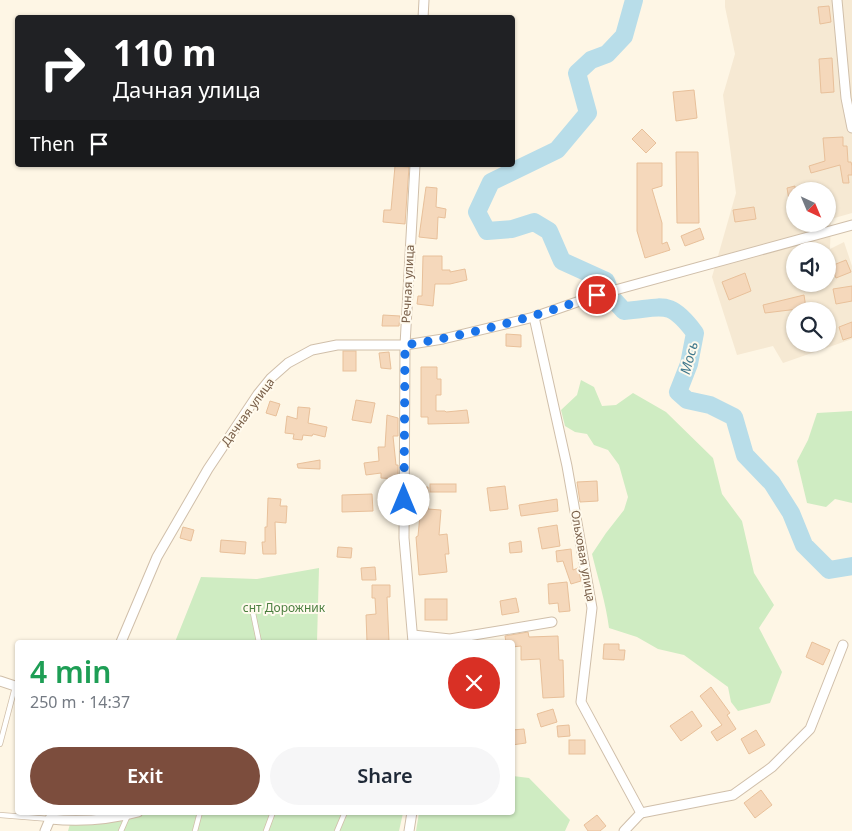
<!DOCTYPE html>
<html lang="en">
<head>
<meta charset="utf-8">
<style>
  body { margin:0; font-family:"Noto Sans",sans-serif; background:#f6f6f7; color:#1f2937; height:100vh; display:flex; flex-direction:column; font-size:19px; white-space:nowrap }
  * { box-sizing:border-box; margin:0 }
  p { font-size:16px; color:#747a83 }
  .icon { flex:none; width:28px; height:28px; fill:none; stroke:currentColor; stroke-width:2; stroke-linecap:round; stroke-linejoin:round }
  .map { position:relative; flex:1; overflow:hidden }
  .sheet { position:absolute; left:15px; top:640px; width:500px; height:175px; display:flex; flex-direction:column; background:#fff; border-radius:5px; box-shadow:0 1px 4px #0004 }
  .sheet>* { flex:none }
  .hud { position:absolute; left:15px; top:15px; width:500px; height:152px; border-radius:5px; box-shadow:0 1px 4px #0004; background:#202124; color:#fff; overflow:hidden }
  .needle { width:32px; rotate:136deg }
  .buttons { position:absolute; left:786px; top:182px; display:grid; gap:10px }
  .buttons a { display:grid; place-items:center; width:50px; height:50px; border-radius:50%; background:#fff; box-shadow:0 1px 4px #0004; font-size:25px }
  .pin { position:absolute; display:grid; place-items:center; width:42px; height:42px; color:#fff; margin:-21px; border:2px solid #fff; border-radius:50%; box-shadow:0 1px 5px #0007 }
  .me { position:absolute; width:55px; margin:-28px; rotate:0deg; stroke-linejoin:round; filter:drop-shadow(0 0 4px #0008) }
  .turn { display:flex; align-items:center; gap:18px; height:105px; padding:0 15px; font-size:22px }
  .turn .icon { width:65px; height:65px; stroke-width:2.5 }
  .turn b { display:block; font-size:35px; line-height:42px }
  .then { display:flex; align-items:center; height:48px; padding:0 15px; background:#0003; gap:10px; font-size:19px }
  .round { display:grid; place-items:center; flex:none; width:52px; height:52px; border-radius:26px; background:#f6f6f7 }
  .headline { display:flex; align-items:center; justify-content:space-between; height:85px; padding:0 15px }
  h1 { font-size:30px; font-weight:600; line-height:38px; color:#1e9e55 }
  .action { display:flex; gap:10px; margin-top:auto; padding:10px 15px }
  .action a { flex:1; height:58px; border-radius:30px; background:#7c4d3d; color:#fff; font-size:20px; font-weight:600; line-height:58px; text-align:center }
  .action a+a { background:#f6f6f7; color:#1f2937 }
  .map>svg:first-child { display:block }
  .residential { fill:#f6e9d3; fill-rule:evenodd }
  .green { fill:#cfecc2 }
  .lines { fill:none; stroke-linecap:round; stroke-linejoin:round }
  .river { stroke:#b8dde9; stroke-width:18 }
  .building { fill:#f5d8bb; stroke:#e8c09a }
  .lane-casing { stroke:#d0bfaa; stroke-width:6 }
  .street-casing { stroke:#d0bfaa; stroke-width:11 }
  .lane { stroke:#fff; stroke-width:4.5 }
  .street { stroke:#fff; stroke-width:9 }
  .route { stroke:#1a73e8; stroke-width:9; stroke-dasharray:0 16.2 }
  .labels { text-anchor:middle; stroke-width:4; stroke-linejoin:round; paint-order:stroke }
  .street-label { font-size:12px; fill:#785e48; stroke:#fffaed }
  .park-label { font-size:12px; fill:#4c7f40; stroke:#fffaed }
  .water-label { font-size:14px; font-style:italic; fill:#41798d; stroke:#fffaed }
</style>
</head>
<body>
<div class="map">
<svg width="852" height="831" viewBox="0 0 852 831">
  <rect width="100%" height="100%" fill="#fef6e5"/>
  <path class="residential" d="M725,0h127v213l-21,6 -1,30 14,-7 8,24v73l-69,24 -10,-17 -36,9 -25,-78 24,-84 -13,-98 12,-41 -10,-47zM795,191h33v33h-33zM795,251h33v33h-33zM795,311h33v33h-33z"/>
  <g class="green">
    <path d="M581,380l13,7 8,19 14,-1 17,-12 33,19 47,46 9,36 20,27 12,52 20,32 -15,23 23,44 -12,31 -32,8 -7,-9 -3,-15 -44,-32 -26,-6 -21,-12 -28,-9c-3,-25 -11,-49 -17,-74l14,-21 18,-23 4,-13 -9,-32 -11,-15 -14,-5 -7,-11 -12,-2 -10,-6 -4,-16 16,-15z"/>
    <polygon points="852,411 852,503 835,499 826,507 807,503 797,461 808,440 817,413"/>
    <polygon points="319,568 317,642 175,642 201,577 257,579"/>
    <polygon points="513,776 529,778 570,820 565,831 416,831 419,813 512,812"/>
    <polygon points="94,813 403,813 399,831 68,831 72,817"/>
  </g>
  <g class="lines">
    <path class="river" d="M634,0l-10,36 -17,18 -16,6 -14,13 11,40 -31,37 -66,32 -14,30 10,19 25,-2 22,-7 15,9 13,30 44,20 7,18 11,12c39,-3 45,-13 71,22l-6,31 -11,28 9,8 23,5 24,12 11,38 27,28 19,30 13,32 25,25 23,-4"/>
  </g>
  <g class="building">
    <polygon points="829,6 831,22 820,24 818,7"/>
    <polygon points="832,58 834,92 821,93 819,59"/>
    <polygon points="694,90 697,118 676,121 673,92"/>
    <polygon points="642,129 656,143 646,153 632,139"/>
    <polygon points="843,137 843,146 847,146 848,162 851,162 852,166 852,175 848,175 849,183 843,183 840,165 811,173 809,166 825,161 823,138"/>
    <polygon points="676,152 698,152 699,223 677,223"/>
    <polygon points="637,163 662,163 662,186 652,189 662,223 662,244 667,242 670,250 645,258 637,231"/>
    <polygon points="395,166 409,167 405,224 383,222 384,210 391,210"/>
    <polygon points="795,186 795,212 791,212 787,188"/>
    <polygon points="426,187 437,188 436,207 446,209 445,218 438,217 437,239 419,237"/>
    <polygon points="754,207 756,219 735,222 733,210"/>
    <polygon points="700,228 704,239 685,246 681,236"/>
    <polygon points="423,256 442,256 442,270 450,270 450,272 465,269 467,280 450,284 435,284 433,306 417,304 418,296 422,296"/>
    <polygon points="846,260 851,272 836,278 831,266"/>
    <polygon points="745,273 751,291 729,300 722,282"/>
    <polygon points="852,286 852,301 836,304 833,289"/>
    <polygon points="804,295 806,308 765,313 763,305"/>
    <polygon points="383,315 400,316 399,326 382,326"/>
    <polygon points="852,322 852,337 843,340 839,327"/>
    <polygon points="506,334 521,335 521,347 506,346"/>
    <rect x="343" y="351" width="13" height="20"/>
    <polygon points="389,352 391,369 381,368 379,353"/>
    <polygon points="421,367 437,367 437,379 441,379 441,395 436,395 436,411 445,411 446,412 467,410 469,423 428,424 428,417 421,417"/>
    <polygon points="356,400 375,403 371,423 352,420"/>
    <polygon points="270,401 280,404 276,416 266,413"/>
    <polygon points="298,407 310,408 308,423 327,427 325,437 313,434 312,436 303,435 302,440 293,439 294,434 285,433 287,416 297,419"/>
    <polygon points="387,415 398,418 398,436 393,436 396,465 398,465 398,479 381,478 381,473 366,475 364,463 379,461 378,447 385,447"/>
    <polygon points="320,460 320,469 298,468 297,464"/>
    <polygon points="597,481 598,501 580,502 577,482"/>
    <rect x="430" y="484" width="26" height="8"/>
    <polygon points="505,486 508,509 490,511 487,488"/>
    <polygon points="428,487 428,509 441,510 439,535 447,534 449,554 445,554 447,572 419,575 416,537 418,536 421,504 416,504 416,488"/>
    <polygon points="372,494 373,511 342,512 342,495"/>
    <polygon points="268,498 281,499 280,506 287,506 286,523 275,522 276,554 263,554 262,542 265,542 265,527 267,527"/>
    <polygon points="557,499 558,511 521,516 519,505"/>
    <polygon points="557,525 560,546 542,549 538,528"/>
    <polygon points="183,527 194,530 191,541 180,538"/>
    <polygon points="221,540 246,542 245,554 220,552"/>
    <polygon points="521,541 522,552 510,553 509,543"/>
    <polygon points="338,547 352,548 351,558 337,557"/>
    <polygon points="571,549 573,570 578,568 581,581 571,584 563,561 557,562 556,551"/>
    <polygon points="375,567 376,580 362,580 361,568"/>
    <polygon points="567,582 570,611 559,612 558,603 549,604 548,584"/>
    <polygon points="372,585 390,585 390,597 387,597 389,642 367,642 366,615 376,614 375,598 372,598"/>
    <polygon points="516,598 519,612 502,615 500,601"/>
    <rect x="425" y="599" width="22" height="21"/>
    <polygon points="528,632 529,637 558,636 559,660 563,660 564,697 543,698 540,659 521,660 521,646 512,647 512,642 506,642 505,636"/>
    <polygon points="812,642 830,650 823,665 806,657"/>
    <polygon points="604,644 619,644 619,650 625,650 624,660 603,659"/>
    <polygon points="711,687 730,713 727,715 736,729 717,741 711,732 722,725 700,696"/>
    <polygon points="553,709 557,722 541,727 537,714"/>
    <polygon points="692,711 702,726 681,741 670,726"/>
    <polygon points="569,725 570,736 558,737 557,726"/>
    <polygon points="524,729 526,743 512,745 512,730"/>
    <polygon points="756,730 765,745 749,754 741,739"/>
    <rect x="569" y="740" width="16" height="14"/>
    <polygon points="761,790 772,805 755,818 744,803"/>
    <polygon points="597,815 606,826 600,831 588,831 584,825"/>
  </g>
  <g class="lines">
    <defs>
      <g id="lane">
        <polyline points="253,613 259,642"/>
        <polyline points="0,744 15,687"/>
        <polyline points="0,815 50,819"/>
        <polyline points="121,831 128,815"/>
        <polyline points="195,831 200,812"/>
        <polyline points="266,831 273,812"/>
        <polyline points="337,831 345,812"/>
      </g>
      <g id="street">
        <polyline points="837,0 846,98 852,128"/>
        <polyline points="423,18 424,0"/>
        <polyline points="534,317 567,466 592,608 581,702 641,813"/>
        <polyline points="413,635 450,639 552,622"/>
        <polyline points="121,642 157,557 208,469 258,394 271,378 288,363 312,350 337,345 405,345 443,339 534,317 597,295 852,225"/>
        <polyline points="413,642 404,538 405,345 415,165"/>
        <polyline points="0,681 18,687"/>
        <polyline points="641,813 733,795 772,767 810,729 843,645"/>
        <path d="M50,819c30,3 59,1 88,-7"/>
        <polyline points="45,831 53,812"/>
        <polyline points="409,831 412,812"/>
        <polyline points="624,831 641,813"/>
      </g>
    </defs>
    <use href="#lane" class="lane-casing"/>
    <use href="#street" class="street-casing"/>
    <use href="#lane" class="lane"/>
    <use href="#street" class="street"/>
  </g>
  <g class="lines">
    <path class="route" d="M404,500l1,-155c66,-10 129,-28 192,-50"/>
  </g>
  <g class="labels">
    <g class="street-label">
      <text transform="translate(408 284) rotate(-87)" y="4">Речная улица</text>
      <text transform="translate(248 412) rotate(-54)" y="4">Дачная улица</text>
      <text transform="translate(583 556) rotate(80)" y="4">Ольховая улица</text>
    </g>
    <g class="park-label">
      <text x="284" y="612">снт Дорожник</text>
    </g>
    <g class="water-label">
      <text transform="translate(689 358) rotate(-75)" y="5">Мось</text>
    </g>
  </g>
</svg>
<div class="buttons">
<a><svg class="needle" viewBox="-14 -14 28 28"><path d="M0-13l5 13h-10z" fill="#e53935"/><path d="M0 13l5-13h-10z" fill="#747a83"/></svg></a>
<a><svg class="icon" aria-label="sound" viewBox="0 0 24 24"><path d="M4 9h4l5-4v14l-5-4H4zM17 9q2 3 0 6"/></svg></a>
<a><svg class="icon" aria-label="search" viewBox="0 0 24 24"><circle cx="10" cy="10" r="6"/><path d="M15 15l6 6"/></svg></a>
</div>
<div class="pin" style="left:597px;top:295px;background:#d93025"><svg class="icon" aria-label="arrive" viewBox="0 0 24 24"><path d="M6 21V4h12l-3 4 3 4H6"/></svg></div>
<svg class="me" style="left:404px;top:500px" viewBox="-20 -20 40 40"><circle r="19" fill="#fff"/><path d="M0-13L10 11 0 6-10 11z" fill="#1a73e8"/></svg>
<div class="hud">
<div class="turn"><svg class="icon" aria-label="right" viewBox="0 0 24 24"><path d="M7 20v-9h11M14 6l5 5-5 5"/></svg><div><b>110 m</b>Дачная улица</div></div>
<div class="then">Then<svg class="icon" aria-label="arrive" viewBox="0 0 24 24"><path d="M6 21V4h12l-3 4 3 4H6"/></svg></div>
</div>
<section class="sheet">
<div class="headline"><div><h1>4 min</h1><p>250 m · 14:37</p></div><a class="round" style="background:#d93025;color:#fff"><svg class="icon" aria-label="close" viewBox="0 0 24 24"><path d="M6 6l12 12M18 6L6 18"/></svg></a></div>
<div class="action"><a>Exit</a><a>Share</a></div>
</section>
</div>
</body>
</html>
